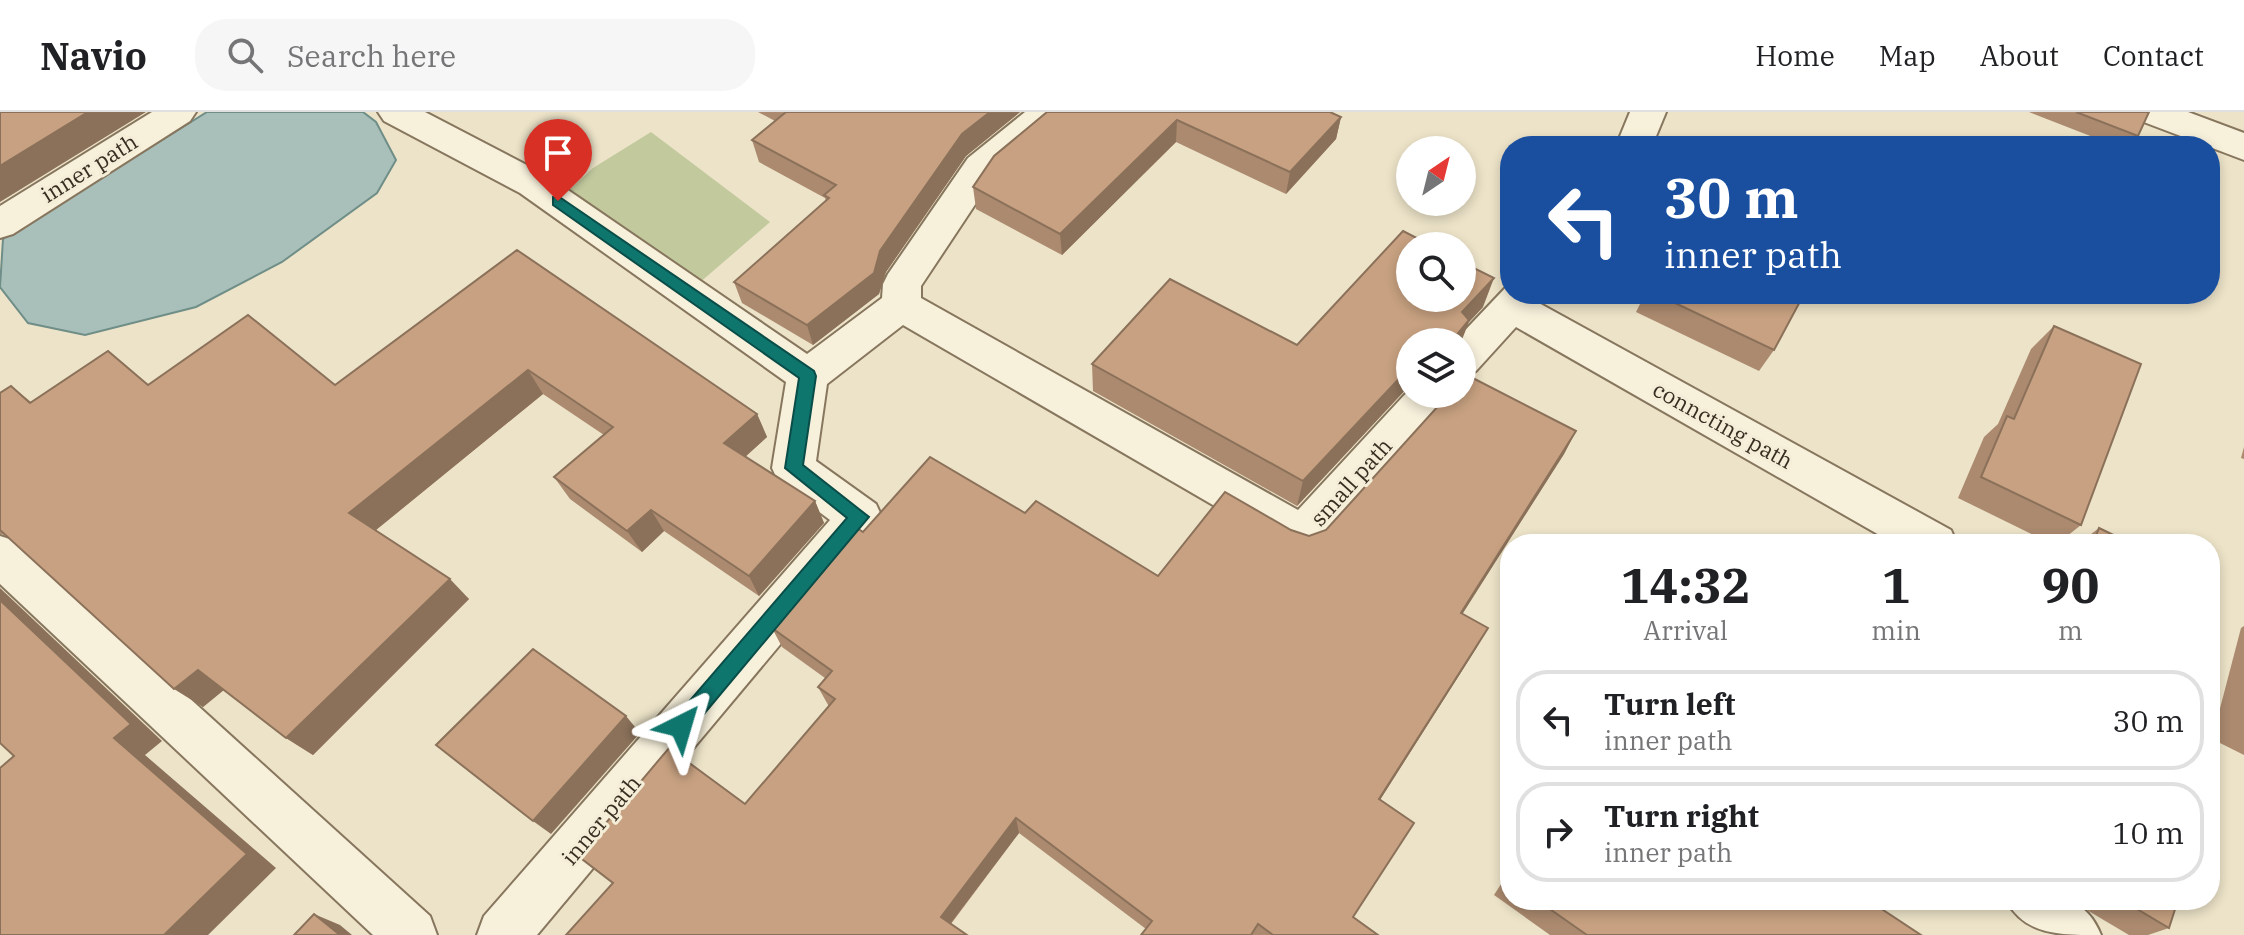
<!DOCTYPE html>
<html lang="en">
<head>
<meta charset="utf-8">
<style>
  body { margin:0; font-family:"IBM Plex Serif",serif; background:#f6f6f6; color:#202124; height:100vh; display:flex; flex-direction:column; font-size:30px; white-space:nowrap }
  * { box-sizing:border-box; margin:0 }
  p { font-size:26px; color:#757577 }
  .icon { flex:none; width:44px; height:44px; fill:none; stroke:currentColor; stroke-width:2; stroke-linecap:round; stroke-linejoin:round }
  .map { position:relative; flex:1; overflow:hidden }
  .sheet { position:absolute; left:1500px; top:422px; width:720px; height:376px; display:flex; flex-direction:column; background:#fff; border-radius:32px; box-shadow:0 4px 12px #0003 }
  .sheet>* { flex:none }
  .top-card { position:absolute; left:1500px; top:24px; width:720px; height:168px; border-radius:32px; box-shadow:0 4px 12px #0003; background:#1a4fa0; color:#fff; overflow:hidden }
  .needle { width:52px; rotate:35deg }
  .controls { position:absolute; left:1396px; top:24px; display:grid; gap:16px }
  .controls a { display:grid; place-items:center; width:80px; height:80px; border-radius:50%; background:#fff; box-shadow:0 4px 12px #0003; font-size:40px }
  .pin { position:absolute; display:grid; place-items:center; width:68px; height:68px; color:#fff; margin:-82px -34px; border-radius:50% 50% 50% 0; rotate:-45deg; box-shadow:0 0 8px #0007 }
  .pin .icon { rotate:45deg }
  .me { position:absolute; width:88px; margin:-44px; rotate:40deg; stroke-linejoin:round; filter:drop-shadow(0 0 6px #0008) }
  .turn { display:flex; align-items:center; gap:28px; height:168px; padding:0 32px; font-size:36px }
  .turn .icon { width:104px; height:104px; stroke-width:2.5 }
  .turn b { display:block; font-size:56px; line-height:68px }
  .eta { display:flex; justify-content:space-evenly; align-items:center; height:136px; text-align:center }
  .eta b { font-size:48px; font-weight:700; line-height:56px }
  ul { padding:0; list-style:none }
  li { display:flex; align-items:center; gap:24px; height:100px; margin:0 16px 12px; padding:0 16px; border:4px solid #e0e0e0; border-radius:32px }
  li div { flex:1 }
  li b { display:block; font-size:30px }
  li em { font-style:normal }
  header { display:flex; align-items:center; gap:48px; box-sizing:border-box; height:112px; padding:0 40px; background:#fff; border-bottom:2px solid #e0e0e0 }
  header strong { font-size:38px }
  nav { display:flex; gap:44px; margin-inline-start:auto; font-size:28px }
  .search { width:560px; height:72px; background:#f6f6f6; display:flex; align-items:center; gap:20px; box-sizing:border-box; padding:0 28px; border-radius:32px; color:#757577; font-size:30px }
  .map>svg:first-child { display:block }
  .green { fill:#c2c99d }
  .water { fill:#a9c0ba; stroke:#708e88; stroke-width:2 }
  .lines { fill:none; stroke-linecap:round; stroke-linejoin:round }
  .minor-casing { stroke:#87765e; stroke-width:4 }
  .minor { fill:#f7f0db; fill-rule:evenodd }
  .wall { fill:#ab8a6f }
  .shaded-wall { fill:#8b715a }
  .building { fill:#c7a181; stroke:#8b715a; stroke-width:2 }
  .route { fill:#0f766e; stroke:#0a4d48; stroke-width:2 }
  .labels { text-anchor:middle; stroke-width:6; stroke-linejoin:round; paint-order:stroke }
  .street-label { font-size:22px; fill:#382d21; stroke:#f4edd7 }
</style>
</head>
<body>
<header>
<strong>Navio</strong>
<div class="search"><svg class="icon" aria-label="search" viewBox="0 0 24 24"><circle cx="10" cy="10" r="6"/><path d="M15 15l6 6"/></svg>Search here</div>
<nav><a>Home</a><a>Map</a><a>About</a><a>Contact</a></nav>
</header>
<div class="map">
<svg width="2244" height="823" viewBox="0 0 2244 823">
  <rect width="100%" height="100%" fill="#ece3c8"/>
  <polygon class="green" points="651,20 770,110 691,178 557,89 593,56"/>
  <polygon class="water" points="207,0 363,0 376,10 396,48 377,81 282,150 196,195 85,223 28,211 0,175 3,127"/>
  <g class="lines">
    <defs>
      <g id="minor">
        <polygon points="152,0 196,0 190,9 13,122 0,126 0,94"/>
        <polygon points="378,0 425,0 546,63 807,242 882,186 883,172 888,162 968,46 1025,0 1066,0 1060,9 994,64 921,174 921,186 1298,398 1410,277 1410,282 1452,282 1446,294 1319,436 1303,442 1287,436 903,213 827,272 816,349 876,392 882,405 876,418 537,823 477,823 484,804 830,408 778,369 772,356 786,270 520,81 384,9"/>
        <polygon points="1630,0 1666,0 1652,34 1616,34"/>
        <polygon points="2135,0 2188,0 2244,21 2244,48 2141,9"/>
        <polygon points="1510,171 1510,182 1542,182 1537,190 1951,418 1957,432 1895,432 1516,215 1476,259 1462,264 1462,230 1454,230"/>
        <polygon points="0,424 16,429 430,804 437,823 373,823 0,472"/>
        <path d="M2006,788c43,0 76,-12 95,35 -43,0 -76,0 -95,-35z"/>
      </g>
    </defs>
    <use href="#minor" class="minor-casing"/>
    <use href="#minor" class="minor"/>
  </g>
  <g class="wall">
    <polygon points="758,0 1020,0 966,44 886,160 879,182 813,233 742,191 734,170 826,89 825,86 759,50 752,28 775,9"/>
    <polygon points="1047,0 1341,5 1336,27 1286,82 1176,30 1062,143 976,97 973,75"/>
    <polygon points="2029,0 2149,0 2138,24 2128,34 2116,34"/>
    <polygon points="517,138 757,302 767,325 745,345 815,389 824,411 759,484 664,419 642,440 570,387 554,365 604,323 543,282 376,418 469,487 313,643 286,626 224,578 203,595 5,423 0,422 0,281 11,274 31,290 148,273 335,273"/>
    <polygon points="1645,182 1804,182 1774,238 1759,259 1636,200"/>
    <polygon points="1483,195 1469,210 1410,230 1410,277 1408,275 1297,394 1093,279 1092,252 1297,233"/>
    <polygon points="2054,214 2081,413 2057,432 2052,432 1958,386 1984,325 1998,312 2031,237"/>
    <polygon points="1576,319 1564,342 1462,502 1477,535 1380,688 1353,805 1378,823 1141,823 1146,817 1019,721 951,812 818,575 825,566 782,535 772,516 863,420 1025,401 1158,464 1291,418 1309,424"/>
    <polygon points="2244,335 2244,347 2241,346"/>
    <polygon points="2099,416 2132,432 2078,432"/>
    <polygon points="2244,514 2244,643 2212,627 2241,516"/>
    <polygon points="1510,758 1510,788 1868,788 1921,823 1550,823 1494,783"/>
    <polygon points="2070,788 2178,788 2169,816 2148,823 2129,823"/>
  </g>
  <g class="shaded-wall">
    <polygon points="88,0 146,0 0,90 0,54"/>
    <polygon points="990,0 1020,0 966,44 886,160 879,182 813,233 807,213 880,139 962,22"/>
    <polygon points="1341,5 1336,27 1286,82 1290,60"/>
    <polygon points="1177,8 1176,30 1062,143 1060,122"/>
    <polygon points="1494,166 1483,195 1469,210 1461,230 1451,230 1462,200"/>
    <polygon points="1410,255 1410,268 1408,275 1297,394 1303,369"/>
    <polygon points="528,258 543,282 371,422 349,401"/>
    <polygon points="757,302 767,325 735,354 724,331"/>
    <polygon points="1576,319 1564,342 1451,520 1461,501"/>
    <polygon points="815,389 824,411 759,484 749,464"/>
    <polygon points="651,398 664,419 642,440 627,419"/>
    <polygon points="450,467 469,487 313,643 286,626"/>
    <polygon points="0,476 162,629 145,643 276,756 208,823 164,823 114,626 0,488"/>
    <polygon points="1488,516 1477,535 1371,702 1379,687"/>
    <polygon points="198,558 226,576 203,595 174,577"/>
    <polygon points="626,604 640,621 551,722 533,709"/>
    <polygon points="1016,706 1019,721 947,816 941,805"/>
    <polygon points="314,802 340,813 352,823 340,823"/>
  </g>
  <g class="building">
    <polygon points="0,0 88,0 0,54"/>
    <polygon points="786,0 990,0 962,22 880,139 874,161 807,213 734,170 829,86 824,83 836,73 752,28"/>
    <polygon points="1047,0 1330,0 1341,5 1290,60 1177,8 1060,122 973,75 994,44"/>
    <polygon points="2076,0 2149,0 2138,24"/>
    <polygon points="1643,30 1653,34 1640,34"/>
    <polygon points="1403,119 1432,134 1410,134 1410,186 1462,186 1462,150 1494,166 1462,200 1469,208 1451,230 1410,230 1410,255 1303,369 1092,252 1170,167 1297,233"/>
    <polygon points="517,138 757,302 724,331 815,389 749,464 651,398 627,419 554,365 613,315 528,258 349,401 450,467 286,626 198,558 174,577 0,418 0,281 11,274 30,291 108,239 148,273 248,203 335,273"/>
    <polygon points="1656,182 1804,182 1774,238"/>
    <polygon points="2054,214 2141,252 2081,413 1981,365 2007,304 2014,307"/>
    <polygon points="1463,261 1576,319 1461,501 1488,516 1379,687 1414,711 1353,805 1378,823 1273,823 1258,812 1251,823 1141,823 1152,809 1016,706 941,805 967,823 566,823 613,771 578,744 669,636 745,692 835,587 818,575 832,559 772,516 857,416 863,420 930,345 1025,401 1036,389 1158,464 1225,380 1291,418 1309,424 1326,418 1449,282 1462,282"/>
    <polygon points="2099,416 2132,432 2093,432"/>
    <polygon points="0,488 131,612 114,626 247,742 164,823 0,823 0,656 14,644 0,631"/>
    <polygon points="533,537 626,604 533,709 436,633"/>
    <polygon points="1537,788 1868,788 1921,823 1587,823"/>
    <polygon points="2122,788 2178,788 2169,816"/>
    <polygon points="314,802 340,823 294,823"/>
  </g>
  <polygon class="route" points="558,84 814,259 816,264 803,353 869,405 688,621 681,623 674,621 671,614 674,607 847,406 785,356 799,266 553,93 553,85"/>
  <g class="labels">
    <g class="street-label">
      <text transform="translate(89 56) rotate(-32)" y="8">inner path</text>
      <text transform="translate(1723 313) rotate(29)" y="8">conncting path</text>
      <text transform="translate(1351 370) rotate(-48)" y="8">small path</text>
      <text transform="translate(601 708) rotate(-50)" y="8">inner path</text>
    </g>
  </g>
</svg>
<div class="controls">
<a><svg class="needle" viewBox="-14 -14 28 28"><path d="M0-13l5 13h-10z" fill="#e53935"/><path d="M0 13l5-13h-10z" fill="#757577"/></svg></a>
<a><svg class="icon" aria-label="search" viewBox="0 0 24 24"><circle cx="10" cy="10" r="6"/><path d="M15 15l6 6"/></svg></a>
<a><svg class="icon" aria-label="layers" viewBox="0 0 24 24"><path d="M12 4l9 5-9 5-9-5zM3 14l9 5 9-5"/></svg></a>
</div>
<div class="pin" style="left:558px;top:89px;background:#d93025"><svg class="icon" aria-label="arrive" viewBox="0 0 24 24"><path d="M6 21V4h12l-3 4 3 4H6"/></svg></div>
<svg class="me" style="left:681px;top:614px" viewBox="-20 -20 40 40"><path d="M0-17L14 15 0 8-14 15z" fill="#0f766e" stroke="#fff" stroke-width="4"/></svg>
<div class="top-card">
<div class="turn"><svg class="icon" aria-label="left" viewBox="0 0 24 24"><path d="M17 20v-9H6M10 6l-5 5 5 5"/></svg><div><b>30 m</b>inner path</div></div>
</div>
<section class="sheet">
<div class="eta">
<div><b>14:32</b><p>Arrival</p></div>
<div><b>1</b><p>min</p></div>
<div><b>90</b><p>m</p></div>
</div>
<ul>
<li><svg class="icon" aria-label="left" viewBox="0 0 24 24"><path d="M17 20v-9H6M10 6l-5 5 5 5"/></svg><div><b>Turn left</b><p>inner path</p></div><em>30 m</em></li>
<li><svg class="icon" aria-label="right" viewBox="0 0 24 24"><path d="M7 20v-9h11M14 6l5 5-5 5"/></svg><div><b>Turn right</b><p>inner path</p></div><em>10 m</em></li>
</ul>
</section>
</div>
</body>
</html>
